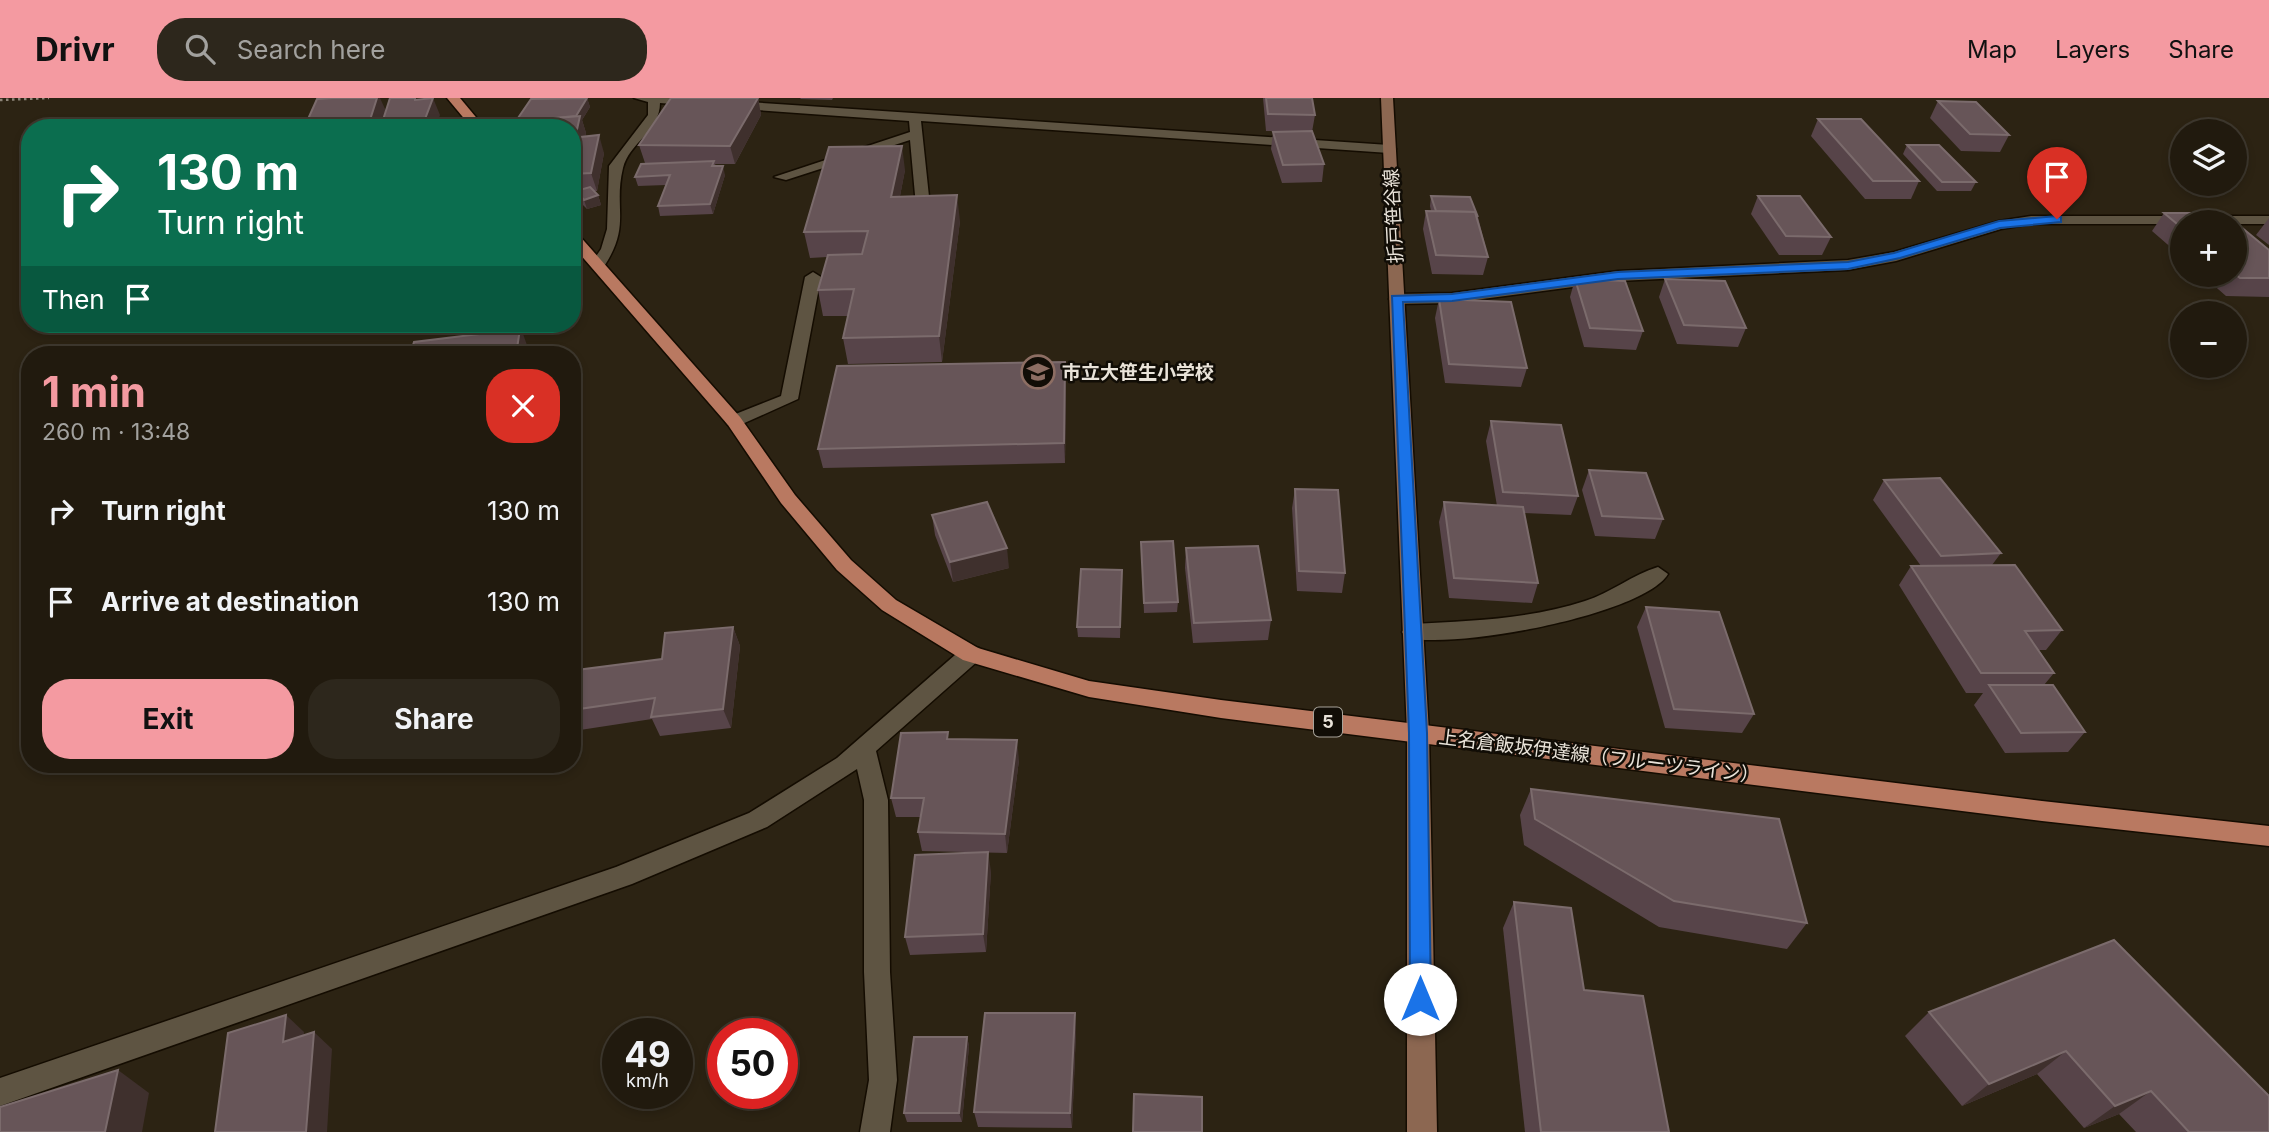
<!DOCTYPE html>
<html lang="en">
<head>
<meta charset="utf-8">
<style>
  body { margin:0; font-family:Inter,"Noto Sans JP",sans-serif; background:#2d271c; color:#f1f3f6; height:100vh; display:flex; flex-direction:column; font-size:26px; white-space:nowrap }
  * { box-sizing:border-box; margin:0 }
  p { font-size:23px; color:#a2a19e }
  .icon { flex:none; width:38px; height:38px; fill:none; stroke:currentColor; stroke-width:2; stroke-linecap:round; stroke-linejoin:round }
  .map { position:relative; flex:1; overflow:hidden }
  .details { position:absolute; left:21px; top:248px; width:560px; height:427px; display:flex; flex-direction:column; background:#211a0e; border-radius:28px; box-shadow:0 4px 10px #0003,0 0 0 2px #3e382e }
  .details>* { flex:none }
  .hud { position:absolute; left:21px; top:21px; width:560px; height:214px; border-radius:28px; box-shadow:0 4px 10px #0003,0 0 0 2px #3e382e; background:#0b6e4f; color:#fff; overflow:hidden }
  .tools { position:absolute; left:2170px; top:21px; display:grid; gap:14px }
  .tools a { display:grid; place-items:center; width:77px; height:77px; border-radius:50%; background:#211a0e; box-shadow:0 4px 10px #0003,0 0 0 2px #3e382e; font-size:35px }
  .speed { position:absolute; left:602px; top:920px; display:flex; gap:14px; font-size:35px; font-weight:700; text-align:center }
  .speed>* { display:grid; place-content:center; width:91px; height:91px; border-radius:50%; background:#211a0e; box-shadow:0 4px 10px #0003,0 0 0 2px #3e382e; line-height:1 }
  .speed small { font-size:18px; font-weight:400 }
  .speed .limit { border:10px solid #d22; background:#fff; color:#111 }
  .pin { position:absolute; display:grid; place-items:center; width:60px; height:60px; color:#fff; margin:-72px -30px; border-radius:50% 50% 50% 0; rotate:-45deg; box-shadow:0 0 7px #0007 }
  .pin .icon { rotate:45deg }
  .me { position:absolute; width:77px; margin:-38px; rotate:0deg; stroke-linejoin:round; filter:drop-shadow(0 0 5px #0008) }
  .turn { display:flex; align-items:center; gap:24px; height:147px; padding:0 21px; font-size:32px }
  .turn .icon { width:91px; height:91px; stroke-width:2.5 }
  .turn b { display:block; font-size:49px; line-height:60px }
  .then { display:flex; align-items:center; height:66px; padding:0 21px; background:#0003; gap:14px; font-size:26px }
  .round { display:grid; place-items:center; flex:none; width:74px; height:74px; border-radius:28px; background:#2d271c }
  .overview { display:flex; align-items:center; justify-content:space-between; height:119px; padding:0 21px }
  h1 { font-size:42px; font-weight:700; line-height:52px; color:#f49aa1 }
  .action { display:flex; gap:14px; margin-top:auto; padding:14px 21px }
  .action a { flex:1; height:80px; border-radius:28px; background:#f49aa1; color:#111; font-size:28px; font-weight:700; line-height:80px; text-align:center }
  .action a+a { background:#2d271c; color:#f1f3f6 }
  ul { padding:0; list-style:none }
  li { display:flex; align-items:center; gap:21px; height:91px; padding:0 21px }
  li div { flex:1 }
  li b { display:block; font-size:26px }
  li em { font-style:normal }
  header { display:flex; align-items:center; gap:42px; box-sizing:border-box; height:98px; padding:0 35px; background:#f49aa1; color:#111 }
  header strong { font-size:33px }
  nav { display:flex; gap:38px; margin-inline-start:auto; font-size:24px }
  .search { width:490px; height:63px; background:#2d271c; display:flex; align-items:center; gap:18px; box-sizing:border-box; padding:0 24px; border-radius:28px; color:#a2a19e; font-size:26px }
  .map>svg:first-child { display:block }
  .lines { fill:none; stroke-linecap:round; stroke-linejoin:round }
  .street-casing { stroke:#140c01; stroke-width:3 }
  .secondary-casing { stroke:#140c01; stroke-width:3 }
  .primary-casing { stroke:#140c01; stroke-width:3 }
  .path { stroke:#8d8578; stroke-width:2.5; stroke-dasharray:2.5 3.5; stroke-linecap:butt }
  .street { fill:#5e5442; fill-rule:evenodd }
  .secondary { fill:#8c6751; fill-rule:evenodd }
  .primary { fill:#b97961; fill-rule:evenodd }
  .wall { fill:#574449 }
  .shaded-wall { fill:#3f302d }
  .building { fill:#675558; stroke:#7b6b6c; stroke-width:2 }
  .route { fill:#1a73e8; stroke:#114b97; stroke-width:2 }
  .labels { text-anchor:middle; stroke-width:5; stroke-linejoin:round; paint-order:stroke }
  .shield { fill:#110d06; stroke:#a8a39a; stroke-width:2 }
  .shield-label { font-size:18px; font-weight:bold; fill:#e9e3d9 }
  .street-label { font-size:19px; fill:#e9e3d9; stroke:#110d06 }
  .poi-label { font-size:19px; font-weight:bold; fill:#e9e3d9; stroke:#110d06; text-anchor:start }
</style>
</head>
<body>
<header>
<strong>Drivr</strong>
<div class="search"><svg class="icon" aria-label="search" viewBox="0 0 24 24"><circle cx="10" cy="10" r="6"/><path d="M15 15l6 6"/></svg>Search here</div>
<nav><a>Map</a><a>Layers</a><a>Share</a></nav>
</header>
<div class="map">
<svg width="2269" height="1034" viewBox="0 0 2269 1034">
  <rect width="100%" height="100%" fill="#2c2313"/>
  <g class="lines">
    <defs>
      <g id="street">
        <path d="M634,0h60l10,4 -6,4 -38,-3c0,28 -31,40 -37,65 -10,41 9,57 -20,100l-5,2 -8,-5 11,-16 6,-20 2,-63 39,-51v-13z"/>
        <polygon points="733,3 1389,47 1396,51 1389,55 921,23 930,108 923,112 916,108 910,42 786,82 774,79 910,34 909,23 729,10 729,4"/>
        <polygon points="2031,118 2269,118 2269,126 2031,126 2001,131 1896,163 1848,172 1618,183 1452,205 1397,206 1389,201 1397,196 1452,195 1618,173 1848,162 1894,154 1999,123"/>
        <polygon points="813,174 821,179 798,301 740,327 728,327 725,323 728,319 781,298 805,179"/>
        <path d="M1658,469l10,7c-24,41 -218,77 -263,63l-3,-5 3,-5 8,-3c57,-3 117,-5 172,-23 26,-8 48,-27 73,-34z"/>
        <polygon points="971,548 979,550 982,556 979,562 876,653 888,702 890,874 897,982 890,1034 860,1034 869,982 864,874 864,702 857,671 767,729 632,786 0,1008 0,980 616,769 749,715 837,660 963,550"/>
      </g>
      <polygon id="secondary" points="1381,0 1393,0 1429,635 1437,1034 1407,1034 1407,635"/>
      <g id="primary">
        <polygon points="447,0 460,0 485,30 472,30"/>
        <polygon points="572,134 577,135 740,319 795,397 851,462 896,502 978,550 1089,583 1221,602 2042,703 2269,728 2269,748 2042,723 1221,620 1089,599 963,562 882,512 837,472 781,405 728,327 572,147"/>
      </g>
    </defs>
    <use href="#street" class="street-casing"/>
    <use href="#secondary" class="secondary-casing"/>
    <use href="#primary" class="primary-casing"/>
    <polyline class="path" points="0,2 49,0"/>
    <use href="#street" class="street"/>
    <use href="#secondary" class="secondary"/>
    <use href="#primary" class="primary"/>
  </g>
  <g class="wall">
    <polygon points="587,0 590,9 582,22 586,35 585,39 604,55 597,93 594,93 598,97 601,107 587,111 579,103 576,94 572,94 572,30 518,30 516,23"/>
    <polygon points="758,0 761,17 735,66 715,66 716,68 725,77 713,116 660,118 658,108 666,87 638,88 635,79 662,65 645,65 639,47"/>
    <polygon points="800,0 833,0 832,2 801,1"/>
    <polygon points="1263,0 1312,0 1315,17 1312,34 1324,66 1322,84 1282,85 1271,51 1273,34 1287,33 1266,33"/>
    <polygon points="1938,3 2009,37 2000,54 1961,53 1930,20"/>
    <polygon points="1818,21 1919,83 1911,101 1865,101 1811,38"/>
    <polygon points="1907,47 1976,84 1971,93 1937,93 1903,56"/>
    <polygon points="905,72 900,98 960,123 942,264 848,266 843,240 848,218 823,218 818,192 827,159 810,160 804,134"/>
    <polygon points="1431,98 1478,119 1488,159 1483,177 1432,176 1423,131 1426,113 1431,113 1430,108"/>
    <polygon points="1758,98 1831,139 1822,157 1779,157 1751,116"/>
    <polygon points="2164,115 2224,115 2269,152 2269,199 2226,198 2202,177 2235,177 2235,124 2182,124 2182,159 2152,133"/>
    <polygon points="2269,120 2269,147 2256,137"/>
    <polygon points="1575,181 1643,233 1636,252 1584,249 1570,199"/>
    <polygon points="1665,181 1746,230 1738,249 1677,246 1659,199"/>
    <polygon points="1439,201 1527,270 1521,289 1445,285 1435,220"/>
    <polygon points="1065,264 1066,283 1065,365 823,370 818,351"/>
    <polygon points="1491,323 1578,398 1571,417 1524,415 1538,485 1532,505 1449,500 1439,424 1444,404 1497,408 1486,343"/>
    <polygon points="1589,372 1663,421 1655,441 1595,438 1582,392"/>
    <polygon points="1884,382 2001,455 1992,467 2062,532 2046,552 2039,552 2054,575 2044,587 2085,634 2068,654 2005,655 1974,607 1983,595 1966,595 1899,487 1911,468 1921,468 1873,402"/>
    <polygon points="1295,391 1345,475 1342,495 1297,493 1292,410"/>
    <polygon points="932,417 1009,470 953,484 935,437"/>
    <polygon points="1141,444 1178,504 1177,514 1144,515"/>
    <polygon points="1186,450 1271,522 1268,542 1193,545 1185,470"/>
    <polygon points="1122,472 1120,540 1078,539 1077,529"/>
    <polygon points="1646,509 1754,616 1742,635 1665,630 1637,529"/>
    <polygon points="733,529 740,548 731,630 660,638 652,621 580,632 572,617 572,599"/>
    <polygon points="1019,662 1007,755 922,753 918,734 921,719 896,719 891,700"/>
    <polygon points="1531,691 1807,825 1787,851 1659,829 1524,747 1520,717"/>
    <polygon points="991,773 986,854 910,857 905,839"/>
    <polygon points="1514,804 1584,892 1669,1034 1525,1034 1503,830"/>
    <polygon points="2114,842 2269,1034 2136,1034 2119,1016 2084,1030 2037,976 1962,1008 1905,938 1929,914"/>
    <polygon points="1076,933 1072,1030 978,1029 974,1014"/>
    <polygon points="967,939 969,948 962,1024 907,1024 904,1015"/>
  </g>
  <g class="shaded-wall">
    <polygon points="377,0 380,0 386,13 433,0 440,17 436,30 384,30 382,26 381,30 328,30"/>
    <polygon points="587,0 590,9 582,22 586,35 581,54 576,36 573,22"/>
    <polygon points="758,0 761,17 735,66 730,48"/>
    <polygon points="599,37 604,55 597,93 591,75"/>
    <polygon points="902,48 905,72 895,124 891,99"/>
    <polygon points="723,68 725,77 713,116 710,106"/>
    <polygon points="598,97 601,107 587,111 584,102"/>
    <polygon points="957,97 960,123 942,264 939,238"/>
    <polygon points="505,226 535,226 535,231 522,233 528,250 527,257 516,257 503,237 499,227"/>
    <polygon points="1065,264 1066,283 1065,365 1064,345"/>
    <polygon points="577,275 580,285 582,300 572,301 572,290"/>
    <polygon points="1007,450 1009,470 953,484 950,464"/>
    <polygon points="733,529 740,548 731,630 723,611"/>
    <polygon points="1017,642 1019,662 1007,755 1005,736"/>
    <polygon points="988,754 991,773 986,854 983,836"/>
    <polygon points="1075,915 1076,933 1072,1030 1070,1015"/>
    <polygon points="286,917 304,934 302,961 283,944"/>
    <polygon points="314,934 332,951 327,1034 306,1034"/>
    <polygon points="967,939 969,948 962,1024 959,1015"/>
    <polygon points="2066,953 2037,976 1962,1008 1989,986"/>
    <polygon points="118,972 149,995 142,1034 105,1034"/>
    <polygon points="2151,993 2119,1016 2084,1030 2115,1008"/>
  </g>
  <g class="building">
    <polygon points="333,0 377,0 369,25 328,30 304,30 317,1"/>
    <polygon points="390,0 415,0 415,2 433,0 425,21 382,25"/>
    <polygon points="587,0 576,18 533,22 532,23 516,23 531,1"/>
    <polygon points="671,0 758,0 730,48 639,47"/>
    <polygon points="1266,0 1312,0 1315,17 1268,16"/>
    <polygon points="1938,3 1976,4 2009,37 1970,36"/>
    <polygon points="580,18 576,36 572,37 572,30 530,30 533,22"/>
    <polygon points="1818,21 1861,21 1919,83 1873,83"/>
    <polygon points="1312,33 1324,66 1283,67 1273,34"/>
    <polygon points="599,37 591,75 572,76 572,40"/>
    <polygon points="1907,47 1939,47 1976,84 1942,84"/>
    <polygon points="902,48 891,99 957,97 939,238 843,240 854,191 818,192 828,157 862,156 868,133 804,134 829,49"/>
    <polygon points="714,63 712,68 723,68 710,106 658,108 670,77 635,79 641,66"/>
    <polygon points="590,89 598,97 584,102 576,93"/>
    <polygon points="1431,98 1470,99 1478,119 1475,114 1436,113"/>
    <polygon points="1758,98 1800,98 1831,139 1786,138"/>
    <polygon points="1426,113 1475,114 1488,159 1436,157"/>
    <polygon points="2164,115 2224,115 2269,152 2269,180 2240,180 2235,176 2235,124 2182,124 2182,130"/>
    <polygon points="1575,181 1625,183 1643,233 1590,230"/>
    <polygon points="1665,181 1725,183 1746,230 1684,227"/>
    <polygon points="1439,201 1511,204 1527,270 1449,266"/>
    <polygon points="520,231 516,257 410,257 414,244"/>
    <polygon points="1065,264 1064,345 818,351 837,268"/>
    <polygon points="577,275 578,289 572,290 572,276"/>
    <polygon points="1491,323 1561,327 1578,398 1503,394"/>
    <polygon points="1589,372 1646,375 1663,421 1602,418"/>
    <polygon points="1940,380 2001,455 1941,458 1884,382"/>
    <polygon points="1295,391 1338,392 1345,475 1299,473"/>
    <polygon points="987,404 1007,450 950,464 932,417"/>
    <polygon points="1444,404 1523,409 1538,485 1454,480"/>
    <polygon points="1173,443 1178,504 1144,505 1141,444"/>
    <polygon points="1258,448 1271,522 1194,525 1186,450"/>
    <polygon points="2015,467 2062,532 2025,533 2054,575 1981,575 1911,468"/>
    <polygon points="1081,471 1122,472 1120,529 1077,529"/>
    <polygon points="1646,509 1719,514 1754,616 1674,611"/>
    <polygon points="733,529 723,611 651,619 655,600 572,612 572,599 577,572 662,561 665,535"/>
    <polygon points="1989,587 2053,587 2085,634 2021,635"/>
    <polygon points="948,634 947,641 1017,642 1005,736 918,734 924,700 891,700 901,635"/>
    <polygon points="1531,691 1779,721 1807,825 1674,803 1535,721"/>
    <polygon points="988,754 983,836 905,839 915,757"/>
    <polygon points="1514,804 1571,810 1584,892 1643,898 1669,1034 1541,1034"/>
    <polygon points="2114,842 2269,998 2269,1034 2189,1034 2151,993 2115,1008 2066,953 1989,986 1929,914"/>
    <polygon points="985,915 1075,915 1070,1015 974,1014"/>
    <polygon points="286,917 283,944 314,934 306,1034 215,1034 228,935"/>
    <polygon points="914,939 967,939 959,1015 904,1015"/>
    <polygon points="118,972 105,1034 0,1034 0,1009"/>
    <polygon points="1134,996 1202,999 1202,1034 1133,1034"/>
  </g>
  <polygon class="route" points="2057,118 2061,119 2061,124 2000,130 1900,160 1848,171 1618,181 1452,203 1403,204 1427,635 1431,901 1428,908 1420,911 1413,908 1410,901 1409,635 1392,198 1452,196 1618,174 1848,164 1894,155 1999,123"/>
  <defs>
    <symbol id="school-ring" viewBox="-11 -11 22 22"><circle r="9.5" fill="#110d06" stroke="#8d6e63" stroke-width="1.5"/><path d="M0-5L7-2L0 1L-7-2ZM-4 1L0 2.5L4 1V4Q0 6-4 4Z" fill="#8d6e63"/></symbol>
  </defs>
  <g fill-rule="evenodd">
    <use href="#school-ring" x="1019" y="255" width="38" height="38"/>
  </g>
  <g class="labels">
    <rect class="shield" x="1314" y="609.5" width="28" height="29" rx="5"/>
    <g class="shield-label">
      <text x="1328" y="630">5</text>
    </g>
    <g class="street-label">
      <text transform="translate(1393 118) rotate(-93)" y="7">折戸笹谷線</text>
      <text transform="translate(1599 658) rotate(7)" y="7">上名倉飯坂伊達線（フルーツライン）</text>
    </g>
    <g class="poi-label">
      <text x="1062" y="281">市立大笹生小学校</text>
    </g>
  </g>
</svg>
<div class="tools">
<a><svg class="icon" aria-label="layers" viewBox="0 0 24 24"><path d="M12 4l9 5-9 5-9-5zM3 14l9 5 9-5"/></svg></a>
<a>+</a>
<a>−</a>
</div>
<div class="speed"><div>49<small>km/h</small></div><div class="limit">50</div></div>
<div class="pin" style="left:2057px;top:121px;background:#d93025"><svg class="icon" aria-label="arrive" viewBox="0 0 24 24"><path d="M6 21V4h12l-3 4 3 4H6"/></svg></div>
<svg class="me" style="left:1420px;top:901px" viewBox="-20 -20 40 40"><circle r="19" fill="#fff"/><path d="M0-13L10 11 0 6-10 11z" fill="#1a73e8"/></svg>
<div class="hud">
<div class="turn"><svg class="icon" aria-label="right" viewBox="0 0 24 24"><path d="M7 20v-9h11M14 6l5 5-5 5"/></svg><div><b>130 m</b>Turn right</div></div>
<div class="then">Then<svg class="icon" aria-label="arrive" viewBox="0 0 24 24"><path d="M6 21V4h12l-3 4 3 4H6"/></svg></div>
</div>
<section class="details">
<div class="overview"><div><h1>1 min</h1><p>260 m · 13:48</p></div><a class="round" style="background:#d93025;color:#fff"><svg class="icon" aria-label="close" viewBox="0 0 24 24"><path d="M6 6l12 12M18 6L6 18"/></svg></a></div>
<ul>
<li><svg class="icon" aria-label="right" viewBox="0 0 24 24"><path d="M7 20v-9h11M14 6l5 5-5 5"/></svg><div><b>Turn right</b></div><em>130 m</em></li>
<li><svg class="icon" aria-label="arrive" viewBox="0 0 24 24"><path d="M6 21V4h12l-3 4 3 4H6"/></svg><div><b>Arrive at destination</b></div><em>130 m</em></li>
</ul>
<div class="action"><a>Exit</a><a>Share</a></div>
</section>
</div>
</body>
</html>
